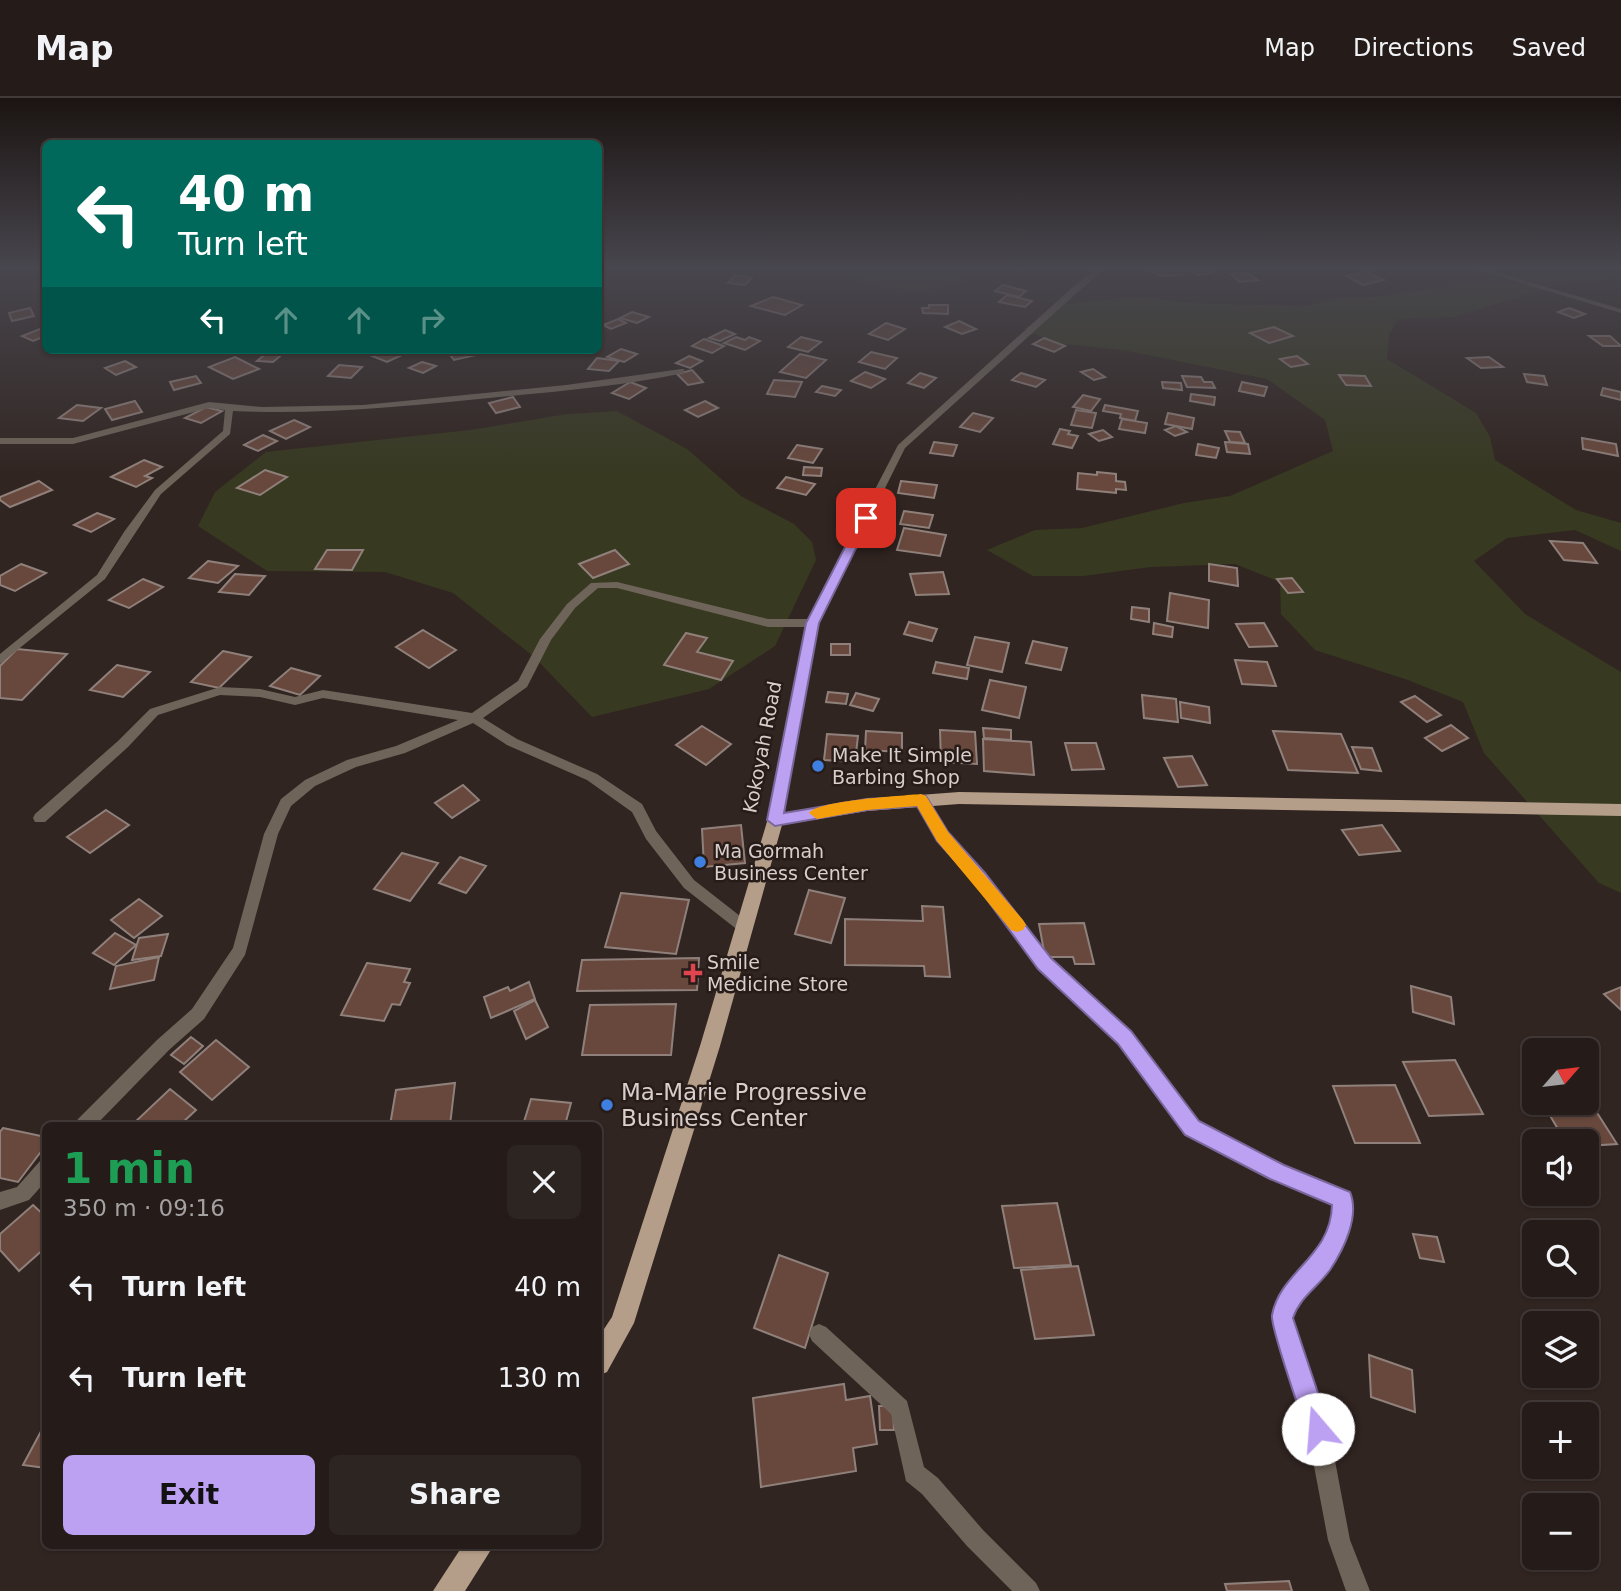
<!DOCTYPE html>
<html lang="en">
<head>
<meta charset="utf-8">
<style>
  body { margin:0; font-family:"DejaVu Sans",sans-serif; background:#2d2522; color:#f1f3f6; height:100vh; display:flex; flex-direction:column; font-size:26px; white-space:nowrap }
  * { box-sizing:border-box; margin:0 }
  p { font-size:23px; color:#a3a1a2 }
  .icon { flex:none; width:38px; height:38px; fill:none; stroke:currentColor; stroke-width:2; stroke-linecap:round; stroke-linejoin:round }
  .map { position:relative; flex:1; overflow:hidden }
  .drawer { position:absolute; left:42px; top:1024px; width:560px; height:427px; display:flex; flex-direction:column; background:#251c19; border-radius:10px; box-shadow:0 2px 5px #0004,0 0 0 2px #423a38 }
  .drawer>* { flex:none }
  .guide { position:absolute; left:42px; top:42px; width:560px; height:214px; border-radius:10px; box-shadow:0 2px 5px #0004,0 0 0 2px #423a38; background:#00695c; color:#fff; overflow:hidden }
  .needle { width:46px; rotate:62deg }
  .buttons { position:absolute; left:1522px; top:940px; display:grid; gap:14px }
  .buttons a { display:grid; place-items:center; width:77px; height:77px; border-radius:10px; background:#251c19; box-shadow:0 2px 5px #0004,0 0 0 2px #423a38; font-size:35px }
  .pin { position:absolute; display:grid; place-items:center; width:60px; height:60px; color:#fff; margin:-30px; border-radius:14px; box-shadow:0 4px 10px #0006 }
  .me { position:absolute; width:77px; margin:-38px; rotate:342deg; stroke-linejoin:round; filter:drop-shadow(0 0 5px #0008) }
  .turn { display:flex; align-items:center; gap:24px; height:147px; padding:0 21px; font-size:32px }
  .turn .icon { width:91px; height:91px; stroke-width:2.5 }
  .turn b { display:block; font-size:49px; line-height:60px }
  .lanes { display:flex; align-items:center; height:66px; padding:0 21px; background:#0003; justify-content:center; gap:35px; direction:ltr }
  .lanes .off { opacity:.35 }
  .round { display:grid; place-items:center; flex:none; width:74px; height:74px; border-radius:10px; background:#2d2522 }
  .summary { display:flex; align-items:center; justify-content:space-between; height:119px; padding:0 21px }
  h1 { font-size:42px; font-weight:700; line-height:52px; color:#1e9e55 }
  .action { display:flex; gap:14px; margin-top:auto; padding:14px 21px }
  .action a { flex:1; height:80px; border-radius:10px; background:#bca0f2; color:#111; font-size:28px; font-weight:700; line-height:80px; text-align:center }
  .action a+a { background:#2d2522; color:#f1f3f6 }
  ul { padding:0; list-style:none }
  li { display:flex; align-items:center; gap:21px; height:91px; padding:0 21px }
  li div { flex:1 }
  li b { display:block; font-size:26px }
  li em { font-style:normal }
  header { display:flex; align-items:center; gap:42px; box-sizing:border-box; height:98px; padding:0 35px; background:#251c19; border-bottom:2px solid #423a38 }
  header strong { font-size:33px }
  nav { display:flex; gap:38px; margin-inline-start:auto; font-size:24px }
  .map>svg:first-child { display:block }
  .green { fill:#373921 }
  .building { fill:#68483c; stroke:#8f807b; stroke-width:2 }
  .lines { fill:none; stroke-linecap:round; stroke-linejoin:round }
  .street { fill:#6f6459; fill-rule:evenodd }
  .primary { fill:#b59e89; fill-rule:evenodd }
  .route { fill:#bca0f2; stroke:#7a689d; stroke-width:2 }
  .slow { fill:#f59e0b }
  .shop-dot { fill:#3f7fe0; stroke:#271c18; stroke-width:2.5 }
  .health-dot { fill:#e0444e; stroke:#271c18; stroke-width:2.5 }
  .labels { text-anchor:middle; stroke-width:5; stroke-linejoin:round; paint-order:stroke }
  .street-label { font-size:19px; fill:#d8cfcd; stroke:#271c18 }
  .poi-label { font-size:19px; fill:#d8cfcd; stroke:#271c18; text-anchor:start }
  .near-poi-label { font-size:23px; fill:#d8cfcd; stroke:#271c18; text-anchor:start }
</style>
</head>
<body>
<header>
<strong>Map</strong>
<nav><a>Map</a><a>Directions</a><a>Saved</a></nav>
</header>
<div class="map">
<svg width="1621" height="1493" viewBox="0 0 1621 1493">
  <rect width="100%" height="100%" fill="#312521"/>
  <g class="green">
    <polygon points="839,169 957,169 968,184 922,195 863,187"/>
    <polygon points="1523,169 1621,169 1621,180 1559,187 1453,219 1398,221 1389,237 1387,261 1476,315 1490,339 1495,362 1576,412 1621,425 1621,453 1575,432 1507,440 1474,463 1525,516 1621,574 1621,795 1599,785 1484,655 1463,604 1408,582 1315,552 1281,516 1280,484 1235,466 1151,469 1083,478 1033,478 987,452 1035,432 1082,430 1184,405 1230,398 1333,353 1325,322 1267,281 1128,253 1055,245 1024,231 1054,208 1080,204 1143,199 1187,205 1307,208 1339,200 1376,199 1443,189"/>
    <polygon points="617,313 687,351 741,398 794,426 812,444 816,462 775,548 709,591 592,619 533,558 453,495 385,474 267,473 198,428 215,394 266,354 470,332 567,316"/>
  </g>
  <g class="building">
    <polygon points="1149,169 1174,169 1183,177 1159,178"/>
    <polygon points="1203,169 1212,175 1196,177 1188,170"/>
    <polygon points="1367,174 1384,182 1363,187 1346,178"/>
    <polygon points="1247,175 1258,182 1240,184 1230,176"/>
    <polygon points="735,177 752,180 745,187 728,185"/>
    <polygon points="1003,187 1026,193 1019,199 995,193"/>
    <polygon points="1007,197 1032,203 1025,209 999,204"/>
    <polygon points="773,199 802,207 785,217 751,208"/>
    <polygon points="929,207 948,207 948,216 923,215 922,210 929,210"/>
    <polygon points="30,210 34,218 12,223 9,215"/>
    <polygon points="1569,210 1585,216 1574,220 1558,214"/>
    <polygon points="632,214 649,219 637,225 620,220"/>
    <polygon points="618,221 626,225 611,231 603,227"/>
    <polygon points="959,223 976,231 962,236 945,229"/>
    <polygon points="886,225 905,231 888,242 869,236"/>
    <polygon points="1274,229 1293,238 1269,245 1250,235"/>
    <polygon points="40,231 46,233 46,238 33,243 22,238"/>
    <polygon points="725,232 735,236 720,243 709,240"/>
    <polygon points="1589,238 1610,238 1621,248 1603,248"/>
    <polygon points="736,239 745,242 749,239 760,243 745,252 724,245"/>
    <polygon points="801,239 821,244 808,254 788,249"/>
    <polygon points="1044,240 1065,248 1054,254 1033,246"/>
    <polygon points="704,241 724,248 712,255 692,248"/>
    <polygon points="621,251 637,256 624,264 607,259"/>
    <polygon points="386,252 403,252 409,254 387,264 372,258"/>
    <polygon points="482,252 485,255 454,262 447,253"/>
    <polygon points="269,253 284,255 273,264 257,263"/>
    <polygon points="871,254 897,260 885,271 859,264"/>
    <polygon points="800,256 826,262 806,280 780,274"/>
    <polygon points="689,258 702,263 690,270 676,265"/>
    <polygon points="1297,258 1308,266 1291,269 1280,261"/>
    <polygon points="235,259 259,271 233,281 209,269"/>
    <polygon points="1489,259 1503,269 1481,270 1467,260"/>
    <polygon points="597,260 619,263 609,273 588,271"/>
    <polygon points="125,263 136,269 116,277 105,270"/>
    <polygon points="422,264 436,268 423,275 409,270"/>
    <polygon points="339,267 362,269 351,280 328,278"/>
    <polygon points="1093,271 1105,279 1094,282 1081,274"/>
    <polygon points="692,272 703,284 688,287 677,276"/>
    <polygon points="865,274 885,281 871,290 851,283"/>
    <polygon points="920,275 936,280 924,290 908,285"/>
    <polygon points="1021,275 1045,282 1036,289 1012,282"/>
    <polygon points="1524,276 1544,278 1547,287 1527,284"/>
    <polygon points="1339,277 1365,278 1371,288 1346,287"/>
    <polygon points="196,278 201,285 174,292 170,284"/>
    <polygon points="1182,278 1201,279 1204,284 1212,284 1215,290 1187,289"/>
    <polygon points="774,282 802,284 795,299 767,296"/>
    <polygon points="630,284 646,290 629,301 612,295"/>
    <polygon points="1162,284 1181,285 1182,292 1163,290"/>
    <polygon points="1242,284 1267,289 1264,298 1239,293"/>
    <polygon points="822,288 841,292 835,298 816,294"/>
    <polygon points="1603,290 1621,294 1621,302 1601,297"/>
    <polygon points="1191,296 1215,299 1214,307 1190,303"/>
    <polygon points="1083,297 1100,301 1091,313 1073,309"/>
    <polygon points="513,299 520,309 496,315 489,305"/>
    <polygon points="135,303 142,314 112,322 105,311"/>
    <polygon points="705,303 718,310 698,319 685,312"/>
    <polygon points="77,307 101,310 83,323 59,320"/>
    <polygon points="1105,307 1138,313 1135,323 1120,320 1121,316 1103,313"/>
    <polygon points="206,309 222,313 201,325 185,320"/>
    <polygon points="1076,312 1096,315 1092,330 1071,327"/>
    <polygon points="973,315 993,320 980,334 960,329"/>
    <polygon points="1168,315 1194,320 1192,331 1165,326"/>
    <polygon points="1122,321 1147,325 1145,335 1119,331"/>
    <polygon points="294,322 310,329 286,341 270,333"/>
    <polygon points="1176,328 1187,334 1175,338 1165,332"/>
    <polygon points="1060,331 1070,333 1068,336 1078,338 1072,350 1053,346"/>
    <polygon points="1103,332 1112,339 1099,343 1089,336"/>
    <polygon points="1225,333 1240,334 1245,345 1230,344"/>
    <polygon points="263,337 277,343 258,353 244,347"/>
    <polygon points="1582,340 1616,346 1618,358 1583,351"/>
    <polygon points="934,344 957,347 953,358 930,355"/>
    <polygon points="1225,344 1248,346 1250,356 1227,354"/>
    <polygon points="1198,346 1219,350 1216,360 1196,357"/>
    <polygon points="797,347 822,351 813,365 788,360"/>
    <polygon points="144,362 162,369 145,378 152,380 136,389 111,379"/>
    <polygon points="804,369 822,370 821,378 803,377"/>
    <polygon points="265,372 287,379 260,397 237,390"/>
    <polygon points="1097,374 1116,376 1116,383 1125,384 1126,392 1116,391 1116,395 1077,391 1078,375 1097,377"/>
    <polygon points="786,379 815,386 806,397 777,390"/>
    <polygon points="39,383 52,392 10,409 0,402 0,399"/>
    <polygon points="901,383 937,387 934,400 898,395"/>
    <polygon points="904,413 933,417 929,430 900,426"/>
    <polygon points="97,415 114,421 91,434 74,427"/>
    <polygon points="904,430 946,437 940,458 897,452"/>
    <polygon points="1550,443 1583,445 1597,465 1564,462"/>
    <polygon points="327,452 363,452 352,472 315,471"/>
    <polygon points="615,452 629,466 593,480 579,466"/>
    <polygon points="208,463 238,468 218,485 189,480"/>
    <polygon points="21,466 46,475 15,493 0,487 0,478"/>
    <polygon points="1209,466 1237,470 1238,488 1209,483"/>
    <polygon points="943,474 949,496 916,497 910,476"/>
    <polygon points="235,476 265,478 249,497 219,494"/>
    <polygon points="1292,480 1303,494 1288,495 1277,481"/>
    <polygon points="143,481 163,489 129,510 109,502"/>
    <polygon points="1170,495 1209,502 1208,530 1167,523"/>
    <polygon points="1132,509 1149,511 1149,524 1131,521"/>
    <polygon points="909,524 937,531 932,543 904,536"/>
    <polygon points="1154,525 1173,529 1172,539 1153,536"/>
    <polygon points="1264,525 1277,548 1249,549 1236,526"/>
    <polygon points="423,532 456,552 429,570 396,549"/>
    <polygon points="686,535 707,540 697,554 733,563 721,582 664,567"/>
    <polygon points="975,539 1009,545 1002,574 967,567"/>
    <polygon points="1033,543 1067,550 1061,572 1026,565"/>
    <rect x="831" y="546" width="19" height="11"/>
    <polygon points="17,551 67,556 22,602 0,600 0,568"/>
    <polygon points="223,553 251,559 219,590 191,584"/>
    <polygon points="1235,562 1267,564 1276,588 1242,586"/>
    <polygon points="936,564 969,570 967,581 933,575"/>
    <polygon points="117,567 150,574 123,599 90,592"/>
    <polygon points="291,570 320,578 300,597 270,588"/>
    <polygon points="990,582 1026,589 1019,620 982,612"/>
    <polygon points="828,594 848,596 846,606 826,604"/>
    <polygon points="856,595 879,601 873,613 850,607"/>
    <polygon points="1142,597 1176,601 1178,624 1144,620"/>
    <polygon points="1415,598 1441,617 1427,624 1401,604"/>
    <polygon points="1180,604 1209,609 1210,625 1181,620"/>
    <polygon points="1451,627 1468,640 1442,653 1425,640"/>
    <polygon points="702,628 731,646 706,667 676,647"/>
    <polygon points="983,630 1011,632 1011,642 984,640"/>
    <polygon points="940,632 975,634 977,666 941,664"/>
    <polygon points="866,633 902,635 902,654 865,652"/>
    <polygon points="1273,633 1341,636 1358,675 1288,672"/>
    <polygon points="827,636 858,638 855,664 824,662"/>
    <polygon points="983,641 1031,644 1034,677 984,673"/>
    <polygon points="1065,645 1096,645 1104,671 1072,672"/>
    <polygon points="1352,649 1372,650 1381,673 1361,671"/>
    <polygon points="1192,658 1207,687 1178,689 1164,660"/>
    <polygon points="463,687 479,702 452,720 435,705"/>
    <polygon points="106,712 129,727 90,755 67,739"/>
    <polygon points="741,727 745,765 704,769 702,731"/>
    <polygon points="1382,727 1400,753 1359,757 1342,732"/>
    <polygon points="402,755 438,765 410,803 374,791"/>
    <polygon points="460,759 486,768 466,795 439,785"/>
    <polygon points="809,792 845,800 831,845 795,836"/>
    <polygon points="621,795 689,802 676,856 605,849"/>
    <polygon points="139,801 162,818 134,840 111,822"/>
    <polygon points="922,808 943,809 950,879 925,878 924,868 845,867 845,821 923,823"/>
    <polygon points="1084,825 1094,866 1075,866 1073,859 1045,859 1039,826"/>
    <polygon points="115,835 136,847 114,867 93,855"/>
    <polygon points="168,836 161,858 132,862 139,840"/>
    <polygon points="159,859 154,882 110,891 116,868"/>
    <polygon points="699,860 697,892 577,893 582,862"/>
    <polygon points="367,865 410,871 404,884 410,885 400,907 392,906 384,923 341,917"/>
    <polygon points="529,884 535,901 491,920 484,899 508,889 510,893"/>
    <polygon points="1411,888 1451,899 1454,926 1413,914"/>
    <polygon points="1621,889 1621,912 1604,896"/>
    <polygon points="535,902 548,929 526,941 514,913"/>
    <polygon points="676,906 671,957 582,957 590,907"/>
    <polygon points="191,939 203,948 184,966 171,957"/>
    <polygon points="216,942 249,969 212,1002 180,974"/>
    <polygon points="1455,962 1483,1016 1429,1018 1403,964"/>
    <polygon points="455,985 450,1027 390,1027 396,992"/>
    <polygon points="1395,987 1420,1045 1355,1045 1333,988"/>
    <polygon points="170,991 196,1012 180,1027 137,1027 134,1025"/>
    <polygon points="1587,999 1617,1046 1587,1048 1587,1043 1565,1043 1542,1004 1587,1004"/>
    <polygon points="531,1001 571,1005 565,1027 523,1027"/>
    <polygon points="3,1030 46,1039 46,1047 18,1084 0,1080 0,1034"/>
    <polygon points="1057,1105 1071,1167 1014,1170 1002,1108"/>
    <polygon points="33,1107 46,1119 46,1149 19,1173 0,1152 0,1136"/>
    <polygon points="1413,1136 1437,1139 1444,1164 1420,1160"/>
    <polygon points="779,1157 828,1175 805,1250 754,1230"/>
    <polygon points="1078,1168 1094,1237 1035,1241 1021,1172"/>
    <polygon points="1369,1257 1412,1272 1415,1314 1371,1299"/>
    <polygon points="844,1286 846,1302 870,1298 877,1346 853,1350 856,1373 761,1389 753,1300"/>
    <polygon points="879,1308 893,1308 894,1332 880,1332"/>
    <polygon points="46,1324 46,1370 23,1367"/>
    <polygon points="1289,1483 1292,1493 1227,1493 1225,1486"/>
  </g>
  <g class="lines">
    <g class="street">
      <polygon points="1100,169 1107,169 1080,192 905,350 818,525 780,726 775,727 768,722 806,529 768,529 617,490 598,490 575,510 551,542 527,589 483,620 517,641 597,676 642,706 656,733 694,782 749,825 752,829 749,833 744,835 739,833 684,790 646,741 632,714 587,682 507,647 473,625 405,655 356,669 315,688 291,708 278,736 245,857 204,921 169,952 96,1027 75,1027 78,1021 157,942 192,911 233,850 264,736 281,701 305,682 347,662 396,648 458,622 323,600 295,607 260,599 220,597 158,617 128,649 45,724 35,724 33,720 35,716 118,643 150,611 220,589 260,591 295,599 323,592 472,615 518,583 540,541 567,506 591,485 617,484 768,521 808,521 898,347 1074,188"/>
      <polygon points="1469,169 1478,169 1621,211 1621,215"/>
      <path d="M681,271h3v4c-61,13 -123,18 -185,24 -89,9 -177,18 -266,14l-3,23 -69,60 -56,85 -105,85v-10l97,-79 27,-43 31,-42 68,-59 2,-21 -16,-2 -136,36h-73v-6h73l136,-36 53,5 101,-2 203,-20z"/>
      <path d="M921,697l5,1 21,37 37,41 65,85 81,74 68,89 85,43 67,27c4,11 3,25 -1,36l-20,41 -32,35 -5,14 37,111 21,111 20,51h-24l-18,-51 -21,-111 -35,-111 10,-27 33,-36 18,-35 1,-16 -63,-26 -85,-44 -68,-91 -79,-74 -65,-87 -37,-41 -23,-41z"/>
      <polygon points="46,1060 46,1083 29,1102 0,1112 0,1094 17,1089 40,1063"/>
      <polygon points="819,1226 826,1229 907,1303 924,1369 938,1380 983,1432 1036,1485 1040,1493 1012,1493 967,1448 922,1396 906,1383 891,1316 812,1243 809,1236 812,1229"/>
    </g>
    <g class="primary">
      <polygon points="959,694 1621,706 1621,718 959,706 867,713 782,727 720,948 634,1225 607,1274 598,1278 598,1240 612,1219 700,948 769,717 867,701"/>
      <polygon points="463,1447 494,1447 465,1493 433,1493"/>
    </g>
  </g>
  <linearGradient id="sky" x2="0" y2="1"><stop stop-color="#1b1412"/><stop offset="0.45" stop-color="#48464e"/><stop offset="1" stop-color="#48464e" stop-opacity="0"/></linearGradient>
  <rect width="1621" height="378" fill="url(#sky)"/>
  <path class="route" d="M866,417l5,3 -52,105 -35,190 83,-14 59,-3 22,36 37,41 66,85 80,73 68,90 85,44 66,27c10,24 -6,57 -20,78 -12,17 -30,27 -37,48l37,111 -3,9 -9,3 -8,-3c-7,-15 -40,-113 -38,-123 8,-44 59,-58 60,-110l-62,-26 -85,-44 -67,-91 -80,-75 -64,-87 -37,-41 -20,-35 -50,4 -92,16 -8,-6 39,-197 54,-105z"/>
  <path class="slow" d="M921,696l5,2 22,36 75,88 3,5 -3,5 -6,2 -6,-2 -74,-89 -20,-35 -50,4 -50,9 -8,-6c10,-13 92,-17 112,-19z"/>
  <g class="shop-dot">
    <circle cx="818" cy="668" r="7"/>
    <circle cx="700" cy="764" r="7"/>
    <circle cx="607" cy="1007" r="7"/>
  </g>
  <path class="health-dot" d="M689.5 864.5h7v7h7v7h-7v7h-7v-7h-7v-7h7z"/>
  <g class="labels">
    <g class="street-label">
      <text transform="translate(762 649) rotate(-79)" y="7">Kokoyah Road</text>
    </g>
    <g class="poi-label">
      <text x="832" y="664">Make It Simple<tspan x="832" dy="22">Barbing Shop</tspan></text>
      <text x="714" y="760">Ma Gormah<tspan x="714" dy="22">Business Center</tspan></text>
      <text x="707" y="871">Smile<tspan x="707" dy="22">Medicine Store</tspan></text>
    </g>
    <g class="near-poi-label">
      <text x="621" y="1002">Ma-Marie Progressive<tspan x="621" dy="26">Business Center</tspan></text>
    </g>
  </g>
</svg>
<div class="buttons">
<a><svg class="needle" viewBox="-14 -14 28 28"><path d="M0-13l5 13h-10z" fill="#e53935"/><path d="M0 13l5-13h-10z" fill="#a3a1a2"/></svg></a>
<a><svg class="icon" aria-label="sound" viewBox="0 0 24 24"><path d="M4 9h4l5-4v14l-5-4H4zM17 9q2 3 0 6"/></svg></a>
<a><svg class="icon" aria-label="search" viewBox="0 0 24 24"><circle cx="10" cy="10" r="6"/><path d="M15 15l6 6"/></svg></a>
<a><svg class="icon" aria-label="layers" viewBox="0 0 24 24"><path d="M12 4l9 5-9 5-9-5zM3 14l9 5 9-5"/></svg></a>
<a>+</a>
<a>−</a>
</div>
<div class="pin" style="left:866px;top:420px;background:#d93025"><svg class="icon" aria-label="arrive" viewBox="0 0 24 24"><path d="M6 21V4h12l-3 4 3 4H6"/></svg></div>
<svg class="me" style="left:1318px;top:1331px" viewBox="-20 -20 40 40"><circle r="19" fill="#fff"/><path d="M0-13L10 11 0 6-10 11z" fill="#bca0f2"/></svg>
<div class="guide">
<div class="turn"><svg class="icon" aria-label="left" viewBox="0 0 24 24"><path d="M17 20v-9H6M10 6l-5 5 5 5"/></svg><div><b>40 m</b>Turn left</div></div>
<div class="lanes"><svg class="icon" aria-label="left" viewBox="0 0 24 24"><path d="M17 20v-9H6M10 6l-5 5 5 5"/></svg><svg class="icon off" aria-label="ahead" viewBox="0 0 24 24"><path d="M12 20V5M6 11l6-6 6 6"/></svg><svg class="icon off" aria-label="ahead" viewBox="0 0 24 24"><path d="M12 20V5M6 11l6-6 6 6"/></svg><svg class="icon off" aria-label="right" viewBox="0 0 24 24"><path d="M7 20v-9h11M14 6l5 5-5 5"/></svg></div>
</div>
<section class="drawer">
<div class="summary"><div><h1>1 min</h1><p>350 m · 09:16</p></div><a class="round"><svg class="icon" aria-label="close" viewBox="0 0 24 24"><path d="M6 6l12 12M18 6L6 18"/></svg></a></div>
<ul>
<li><svg class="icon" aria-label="left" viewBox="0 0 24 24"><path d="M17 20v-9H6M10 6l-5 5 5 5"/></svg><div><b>Turn left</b></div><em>40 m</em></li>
<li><svg class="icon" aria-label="left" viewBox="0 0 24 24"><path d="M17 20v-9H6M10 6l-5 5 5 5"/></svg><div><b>Turn left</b></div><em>130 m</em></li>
</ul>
<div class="action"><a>Exit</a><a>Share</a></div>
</section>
</div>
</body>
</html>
